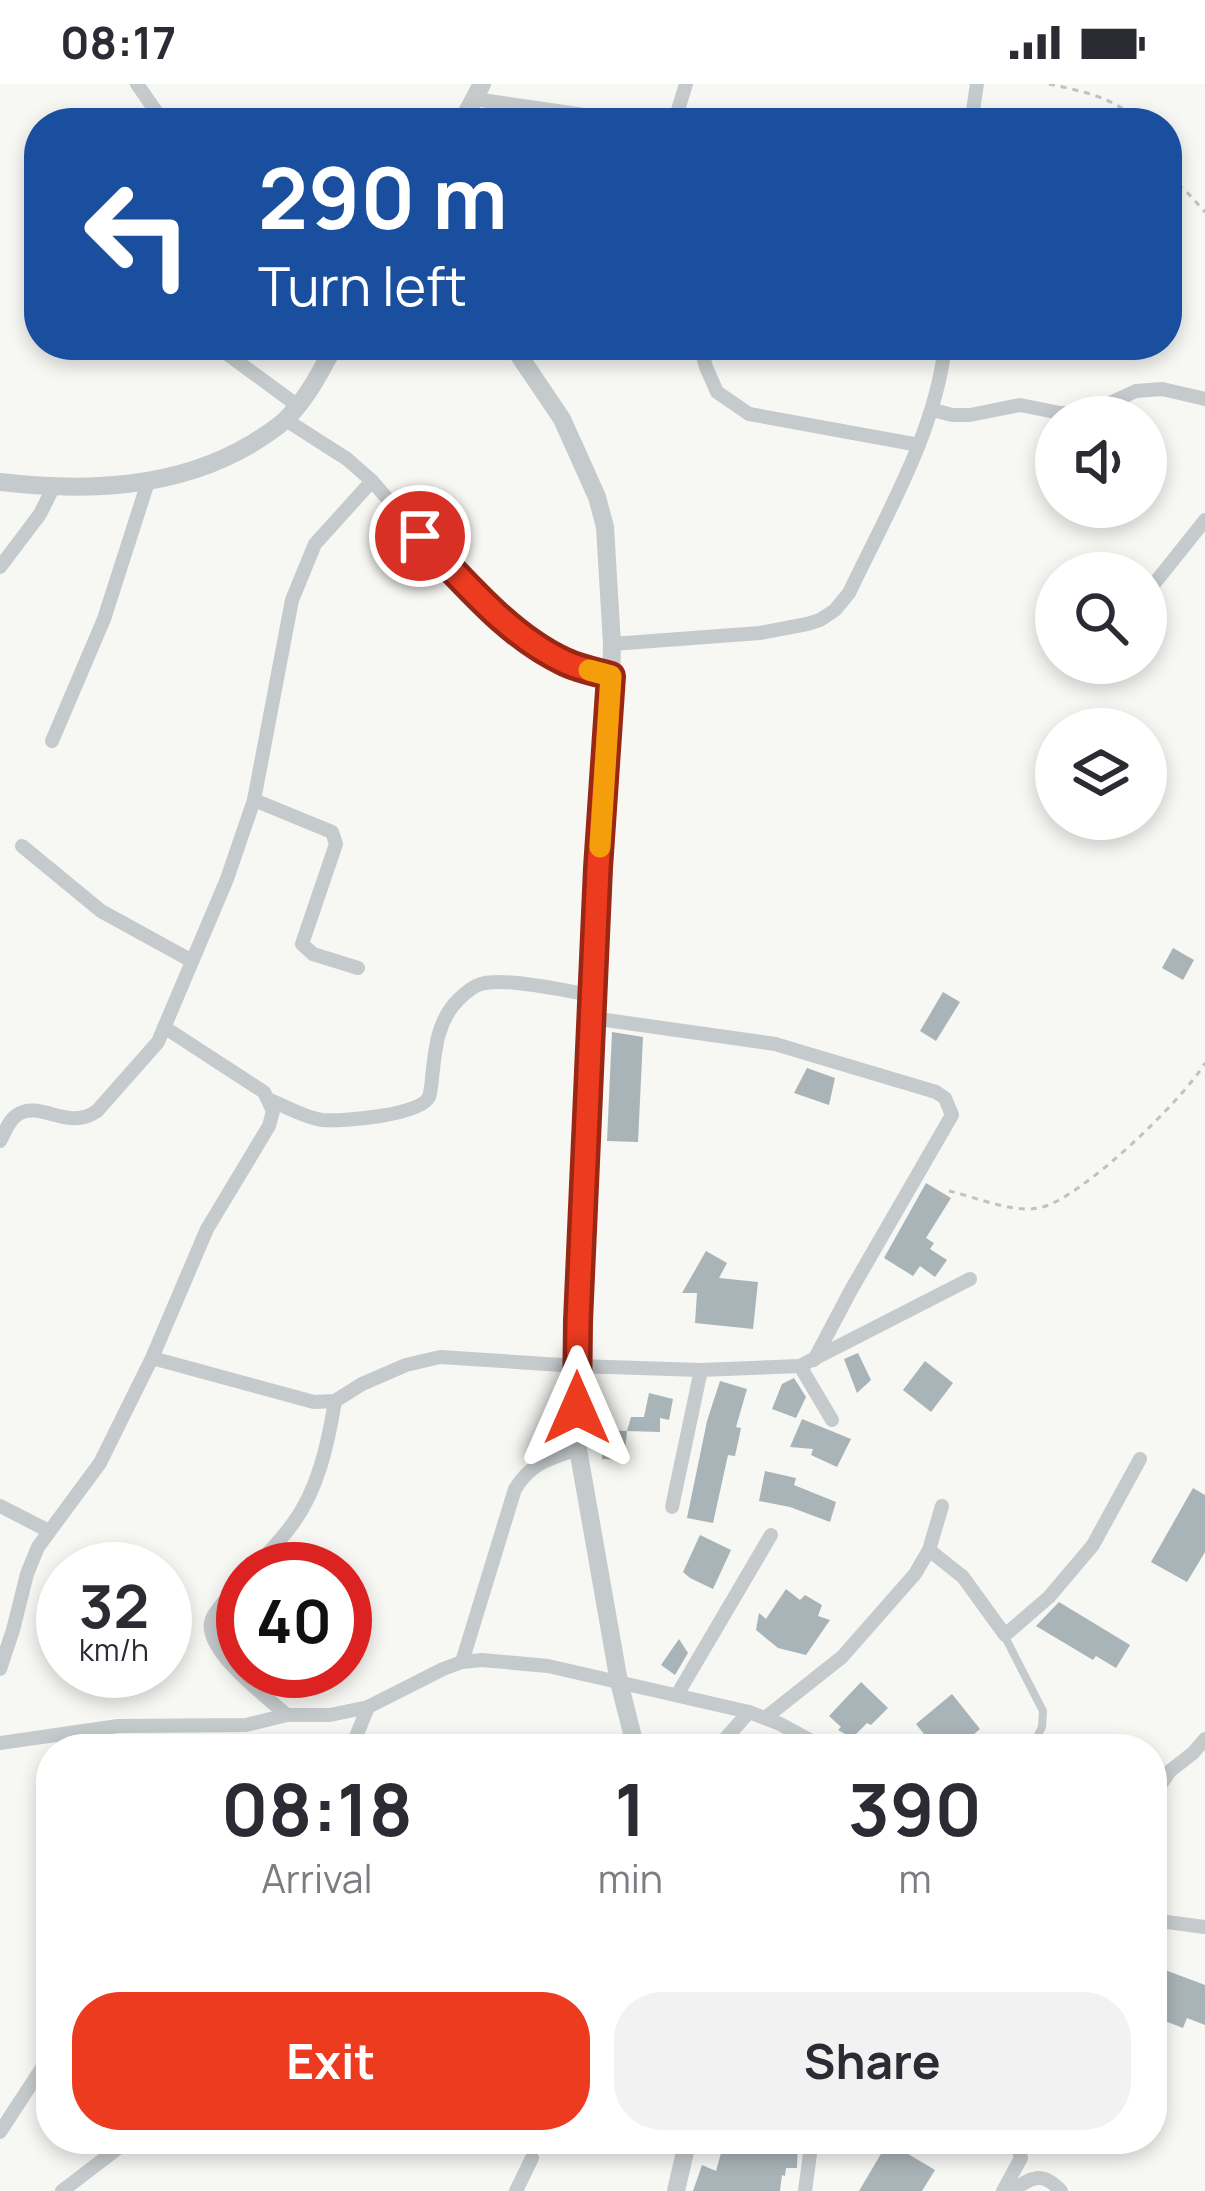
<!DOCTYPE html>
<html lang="en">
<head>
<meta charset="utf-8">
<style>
  body { margin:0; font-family:Manrope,sans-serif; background:#f2f2f3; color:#2b2b33; height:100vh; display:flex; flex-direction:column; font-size:45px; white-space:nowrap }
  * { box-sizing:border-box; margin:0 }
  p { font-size:39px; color:#7c7c81 }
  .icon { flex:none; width:66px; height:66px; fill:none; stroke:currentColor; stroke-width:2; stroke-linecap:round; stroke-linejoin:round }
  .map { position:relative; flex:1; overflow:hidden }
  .sheet { position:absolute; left:36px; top:1650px; width:1131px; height:420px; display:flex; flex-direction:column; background:#fff; border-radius:48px; box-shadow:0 6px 18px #0003 }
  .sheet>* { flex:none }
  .hud { position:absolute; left:24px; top:24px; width:1158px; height:252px; border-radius:48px; box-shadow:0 6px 18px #0003; background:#1a4fa0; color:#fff; overflow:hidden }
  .controls { position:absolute; left:1035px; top:312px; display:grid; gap:24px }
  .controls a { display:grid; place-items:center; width:132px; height:132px; border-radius:50%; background:#fff; box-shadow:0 6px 18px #0003; font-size:60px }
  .speed { position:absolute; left:36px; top:1458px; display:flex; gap:24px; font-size:60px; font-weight:700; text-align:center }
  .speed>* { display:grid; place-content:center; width:156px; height:156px; border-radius:50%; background:#fff; box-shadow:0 6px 18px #0003; line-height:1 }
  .speed small { font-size:30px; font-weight:400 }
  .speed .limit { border:18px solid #d22; background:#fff; color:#111 }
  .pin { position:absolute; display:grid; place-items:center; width:102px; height:102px; color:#fff; margin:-51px; border:6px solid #fff; border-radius:50%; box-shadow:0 3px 12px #0007 }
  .me { position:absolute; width:132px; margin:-66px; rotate:0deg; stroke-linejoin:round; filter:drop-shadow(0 0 9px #0008) }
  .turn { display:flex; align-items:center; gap:42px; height:252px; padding:0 36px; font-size:54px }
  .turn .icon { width:156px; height:156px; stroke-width:2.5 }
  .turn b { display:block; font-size:84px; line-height:102px }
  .eta { display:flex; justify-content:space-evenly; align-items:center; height:204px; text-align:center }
  .eta b { font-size:72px; font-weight:700; line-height:84px }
  .action { display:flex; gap:24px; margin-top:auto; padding:24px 36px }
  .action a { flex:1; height:138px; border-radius:48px; background:#ed3b1f; color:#fff; font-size:48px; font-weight:700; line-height:138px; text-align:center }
  .action a+a { background:#f2f2f3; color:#2b2b33 }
  .status { display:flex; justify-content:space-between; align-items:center; height:84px; padding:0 60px; background:#fff; direction:ltr }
  .status svg { height:33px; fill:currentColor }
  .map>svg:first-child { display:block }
  .building { fill:#a9b4b8 }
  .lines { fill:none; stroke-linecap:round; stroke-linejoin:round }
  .path { stroke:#bec2c3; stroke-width:3; stroke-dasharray:6 6; stroke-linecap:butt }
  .service { stroke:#c5cacc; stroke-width:8 }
  .minor { stroke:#c5cacc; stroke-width:14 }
  .tertiary { stroke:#c5cacc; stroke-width:18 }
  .route-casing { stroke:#9a2614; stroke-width:30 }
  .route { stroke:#ed3b1f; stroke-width:21 }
  .slow { stroke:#f59e0b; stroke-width:21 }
</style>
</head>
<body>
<div class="status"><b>08:17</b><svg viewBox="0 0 49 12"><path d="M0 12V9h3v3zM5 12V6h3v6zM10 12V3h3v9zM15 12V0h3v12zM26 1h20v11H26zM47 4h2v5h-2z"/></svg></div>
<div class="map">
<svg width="1205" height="2107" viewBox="0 0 1205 2107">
  <rect width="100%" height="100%" fill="#f7f7f4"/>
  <g class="building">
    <polygon points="1173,864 1194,876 1183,896 1162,884"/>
    <polygon points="943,908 960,918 936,957 920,947"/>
    <polygon points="612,948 643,953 638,1058 607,1057"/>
    <polygon points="807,984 835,994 829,1021 794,1009"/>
    <polygon points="926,1099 951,1114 926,1154 934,1159 930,1165 947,1176 935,1193 920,1182 913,1192 884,1174"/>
    <polygon points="706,1167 727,1179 719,1194 758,1198 753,1245 695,1239 697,1209 682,1209"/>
    <polygon points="858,1269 871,1296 857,1309 844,1275"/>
    <polygon points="925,1277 953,1299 931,1328 903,1306"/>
    <polygon points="794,1294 806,1313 796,1334 772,1325 782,1300"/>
    <polygon points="720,1297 747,1305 736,1343 741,1344 735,1372 728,1371 713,1439 687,1434 707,1337"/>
    <polygon points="649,1309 673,1315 669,1336 660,1334 660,1348 627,1347 631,1333 644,1333"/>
    <polygon points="802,1335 851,1355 837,1383 811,1371 813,1365 790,1363"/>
    <polygon points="603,1346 627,1347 624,1376 602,1375"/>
    <polygon points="765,1387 796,1394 794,1401 836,1418 830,1438 790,1423 759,1417"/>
    <polygon points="1193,1404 1205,1411 1205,1468 1187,1498 1151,1478"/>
    <polygon points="700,1451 731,1466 713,1505 690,1494 683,1488"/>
    <polygon points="786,1505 800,1516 805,1511 822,1521 818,1532 830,1536 806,1571 778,1564 756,1546 759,1529 766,1535"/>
    <polygon points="1059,1518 1130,1561 1116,1584 1096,1572 1093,1576 1036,1542"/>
    <polygon points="679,1555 688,1569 675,1591 661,1581"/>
    <polygon points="861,1598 888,1624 871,1641 867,1639 852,1654 838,1646 841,1643 829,1632"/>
    <polygon points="952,1610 980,1645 956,1665 936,1665 916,1640"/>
    <polygon points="1152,1881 1205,1901 1205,1941 1187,1934 1183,1944 1152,1932"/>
    <polygon points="725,2055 760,2065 761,2055 798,2055 797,2084 786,2084 785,2092 782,2091 780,2107 693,2107 702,2081 716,2087"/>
    <polygon points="888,2058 935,2086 922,2107 859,2107"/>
  </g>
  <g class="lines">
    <g class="path">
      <path d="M1049,0c31,7 68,13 89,39"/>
      <polyline points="1167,95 1185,106 1205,128"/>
      <path d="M949,1107c27,6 62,22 90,17 41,-8 144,-108 166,-145"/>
    </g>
    <polyline class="service" points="1005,1553 1043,1627 1042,1643 1031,1665"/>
    <g class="minor">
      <polyline points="137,0 164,39"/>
      <polyline points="475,15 639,39"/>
      <polyline points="674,39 686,0"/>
      <polyline points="971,39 977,0"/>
      <polyline points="215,261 298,322"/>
      <polyline points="700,261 706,283 717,308 749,330 919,361"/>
      <polyline points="933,326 952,331 970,331 1020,321 1060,329 1079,329 1092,327 1136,307 1162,305 1205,315"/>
      <polyline points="286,336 347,375 372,397 420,452 486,518 536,561 582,585 612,592"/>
      <polyline points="0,483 40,430 53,404"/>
      <polyline points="1146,510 1205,436"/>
      <path d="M612,560l148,-11 47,-9 13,-4 15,-10 14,-17c37,-78 87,-162 96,-248"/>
      <polyline points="52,657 104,535 148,398"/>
      <polyline points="254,716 332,748 336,760 302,860 313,870 358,884"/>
      <polyline points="22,762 101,827 192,877"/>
      <polyline points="592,934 775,960 936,1008 945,1014 952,1031 851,1206 814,1276"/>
      <path d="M270,1016c17,7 34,17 52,20 20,2 99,-5 107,-23 1,-3 3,-15 3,-19 3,-28 5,-57 26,-78 6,-6 15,-14 23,-16 25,-7 84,7 112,11"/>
      <path d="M0,1057c5,-9 9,-21 17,-26 23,-16 51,17 80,-4l61,-69 69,-163 27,-79 38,-200 23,-56 57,-63"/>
      <polyline points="152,1274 314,1318 335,1317 362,1300 406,1281 440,1273 577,1282 701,1286 800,1282 970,1195"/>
      <polyline points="800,1282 832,1336"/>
      <polyline points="0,1422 49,1447"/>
      <polyline points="672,1423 701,1286"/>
      <polyline points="929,1466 963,1493 1005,1551 1049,1513 1093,1461 1140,1375"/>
      <path d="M254,1485c12,-14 26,-28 37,-43 27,-35 37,-82 44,-125"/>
      <path d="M243,1497c-10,12 -25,24 -31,38 -12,29 56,79 75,96"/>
      <path d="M462,1578l53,-173c17,-27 34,-30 63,-40"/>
      <polyline points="0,1585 13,1546 27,1490 38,1463 100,1379 152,1274 207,1145 269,1042 273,1027 264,1008 164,943"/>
      <polyline points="677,1611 771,1451"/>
      <polyline points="765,1634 842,1573 915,1490 929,1466 942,1422"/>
      <polyline points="0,1659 118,1642 246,1641 287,1631 330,1631 368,1623 443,1585 462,1578 482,1576 548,1582 749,1628 780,1640 826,1665"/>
      <polyline points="351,1665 368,1623"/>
      <polyline points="716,1665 749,1628"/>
      <polyline points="1152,1713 1170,1687 1193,1669 1205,1655"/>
      <polyline points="1152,1836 1205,1843"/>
      <polyline points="0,2048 51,1970"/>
      <polyline points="62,2107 130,2055"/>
      <polyline points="516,2107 532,2074"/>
      <polyline points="805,2107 812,2055"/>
      <polyline points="1003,2107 1021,2074 1015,2055"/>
      <path d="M1011,2107c21,-13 30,-21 50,0"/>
    </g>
    <g class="tertiary">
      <polyline points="461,39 482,0"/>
      <polyline points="512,261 562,335 597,413 605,443 612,560 610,636 598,784 578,1237 578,1365 619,1598 636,1665"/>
      <path d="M0,398c86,10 177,7 253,-39 12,-8 27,-16 37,-28 19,-20 32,-46 45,-70"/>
      <polyline points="676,2107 688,2055"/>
    </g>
  </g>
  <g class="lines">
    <defs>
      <path id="route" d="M420,452c43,44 88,100 145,126 15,7 31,10 46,14l-13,192 -20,453 -1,87"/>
    </defs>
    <use href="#route" class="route-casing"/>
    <use href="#route" class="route"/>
    <polyline class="slow" points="589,586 611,592 600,763"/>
  </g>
</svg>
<div class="controls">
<a><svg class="icon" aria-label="sound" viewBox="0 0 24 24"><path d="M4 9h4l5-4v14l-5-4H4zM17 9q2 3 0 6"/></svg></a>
<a><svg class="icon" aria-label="search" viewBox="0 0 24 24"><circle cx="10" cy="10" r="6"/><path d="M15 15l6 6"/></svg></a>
<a><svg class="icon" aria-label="layers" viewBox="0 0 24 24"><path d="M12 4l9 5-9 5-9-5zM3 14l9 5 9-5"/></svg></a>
</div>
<div class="speed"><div>32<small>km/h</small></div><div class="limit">40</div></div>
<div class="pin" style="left:420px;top:452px;background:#d93025"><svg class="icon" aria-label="arrive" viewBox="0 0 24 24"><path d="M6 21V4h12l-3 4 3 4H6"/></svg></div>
<svg class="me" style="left:577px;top:1324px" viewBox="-20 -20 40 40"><path d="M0-17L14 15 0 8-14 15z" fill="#ed3b1f" stroke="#fff" stroke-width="4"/></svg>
<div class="hud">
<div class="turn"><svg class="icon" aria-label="left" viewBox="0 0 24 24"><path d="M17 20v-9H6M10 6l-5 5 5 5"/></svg><div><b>290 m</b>Turn left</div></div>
</div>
<section class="sheet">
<div class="eta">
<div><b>08:18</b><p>Arrival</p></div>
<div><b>1</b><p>min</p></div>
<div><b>390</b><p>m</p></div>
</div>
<div class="action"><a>Exit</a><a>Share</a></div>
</section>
</div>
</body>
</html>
